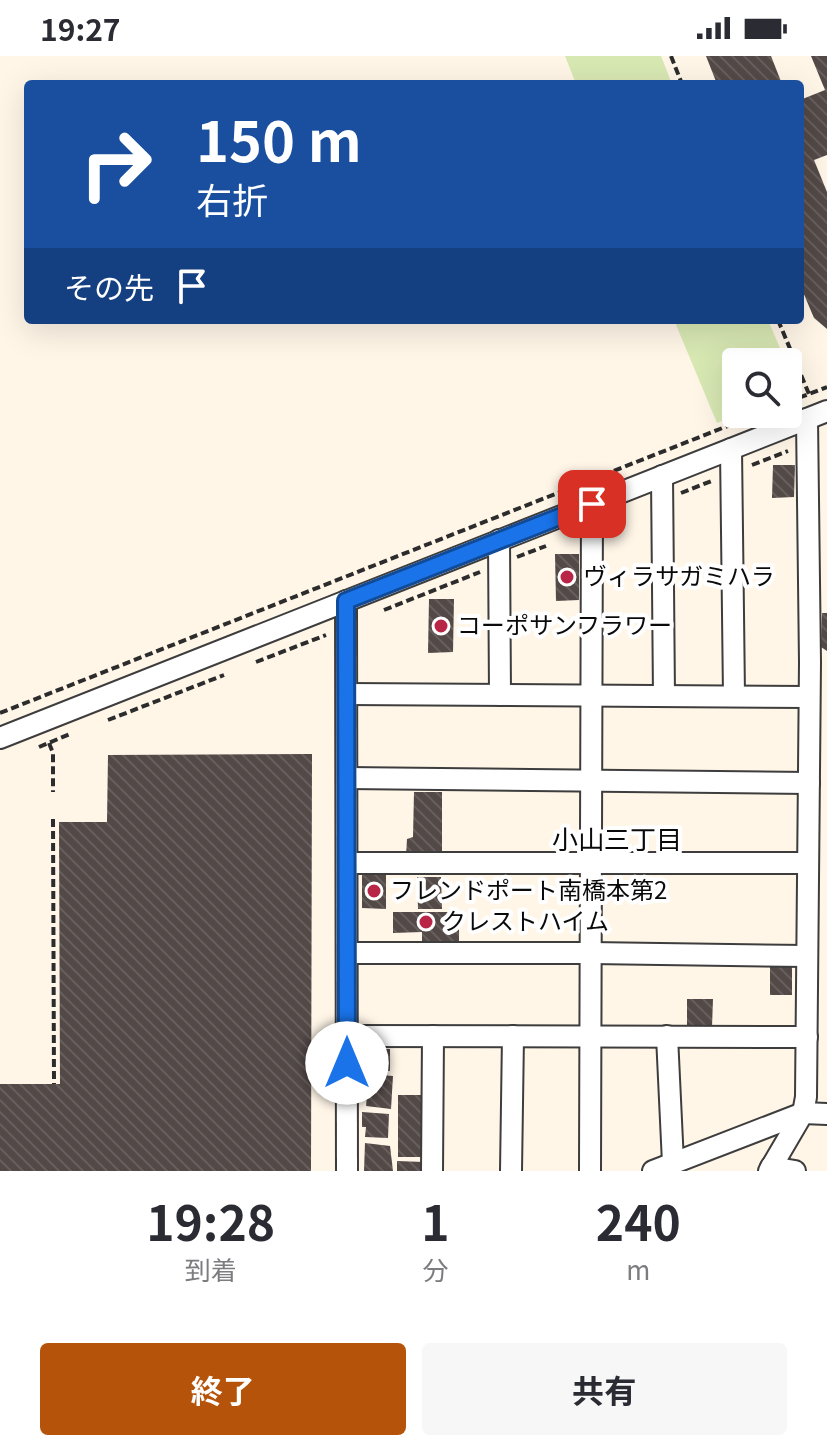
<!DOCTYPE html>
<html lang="ja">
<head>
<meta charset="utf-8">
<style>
  body { margin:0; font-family:Georgia,"Noto Sans JP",serif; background:#f7f7f7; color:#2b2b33; height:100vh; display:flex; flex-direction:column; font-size:30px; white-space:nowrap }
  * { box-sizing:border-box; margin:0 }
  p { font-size:26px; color:#7c7c81 }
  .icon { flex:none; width:44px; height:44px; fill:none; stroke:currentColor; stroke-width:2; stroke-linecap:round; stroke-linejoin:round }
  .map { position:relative; height:1115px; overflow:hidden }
  .sheet { display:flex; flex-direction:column; background:#fff; flex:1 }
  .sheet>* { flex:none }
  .guide { position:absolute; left:24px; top:24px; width:780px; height:244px; border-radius:8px; box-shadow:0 8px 32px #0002; background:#1a4fa0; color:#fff; overflow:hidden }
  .tools { position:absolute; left:722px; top:292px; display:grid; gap:16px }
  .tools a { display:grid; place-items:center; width:80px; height:80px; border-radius:8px; background:#fff; box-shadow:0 8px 32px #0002; font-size:40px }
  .pin { position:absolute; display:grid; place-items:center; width:68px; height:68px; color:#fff; margin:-34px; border-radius:16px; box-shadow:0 4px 12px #0006 }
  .me { position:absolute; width:88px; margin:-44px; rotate:0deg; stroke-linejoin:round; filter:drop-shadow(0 0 6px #0008) }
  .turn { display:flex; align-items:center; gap:28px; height:168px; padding:0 40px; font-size:36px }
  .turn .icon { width:104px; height:104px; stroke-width:2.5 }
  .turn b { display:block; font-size:56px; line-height:68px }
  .then { display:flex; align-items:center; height:76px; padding:0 40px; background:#0003; gap:16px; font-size:30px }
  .eta { display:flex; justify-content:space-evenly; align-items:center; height:136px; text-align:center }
  .eta b { font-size:48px; font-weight:700; line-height:56px }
  .button { display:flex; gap:16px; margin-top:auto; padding:16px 40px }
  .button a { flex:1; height:92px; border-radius:8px; background:#b45309; color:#fff; font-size:32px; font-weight:700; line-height:92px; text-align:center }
  .button a+a { background:#f7f7f7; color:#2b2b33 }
  .status { display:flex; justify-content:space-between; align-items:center; height:56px; padding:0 40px; background:#fff; direction:ltr }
  .status svg { height:22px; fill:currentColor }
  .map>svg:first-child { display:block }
  .park { fill:#d8e8b3 }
  .building { fill:url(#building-back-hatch) }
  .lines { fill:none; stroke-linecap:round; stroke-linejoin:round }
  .minor-casing { stroke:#3d3d3d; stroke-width:24 }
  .path { stroke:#2c2c2c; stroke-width:4; stroke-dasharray:8 4; stroke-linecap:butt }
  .minor { stroke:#fff; stroke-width:20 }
  .route-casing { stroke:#114b97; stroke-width:20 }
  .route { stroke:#1a73e8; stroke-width:14 }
  .poi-dot { fill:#b82546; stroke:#fff; stroke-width:3 }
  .labels { text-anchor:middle; stroke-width:8; stroke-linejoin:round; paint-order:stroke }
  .poi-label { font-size:24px; fill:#0a0a0a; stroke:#fff; text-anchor:start }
  .neighbourhood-label { font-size:26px; fill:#0a0a0a; stroke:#fff }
</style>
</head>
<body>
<div class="status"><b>19:27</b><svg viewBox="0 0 49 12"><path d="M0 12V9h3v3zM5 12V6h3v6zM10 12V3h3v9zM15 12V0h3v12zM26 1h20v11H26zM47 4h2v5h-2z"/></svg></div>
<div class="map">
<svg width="827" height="1115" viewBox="0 0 827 1115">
  <defs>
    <pattern id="building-back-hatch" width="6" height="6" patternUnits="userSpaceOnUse" patternTransform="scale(2)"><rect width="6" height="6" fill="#534947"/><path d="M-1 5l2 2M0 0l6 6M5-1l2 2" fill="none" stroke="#675f5d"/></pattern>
  </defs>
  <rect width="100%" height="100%" fill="#fff6e8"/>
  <g class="park">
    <polygon points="565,0 661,0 672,28 576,28"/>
    <polygon points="674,264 768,264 786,306 736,306 736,358 741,358 717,367"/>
  </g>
  <g class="building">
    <polygon points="706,0 771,0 782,28 717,28"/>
    <polygon points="811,0 827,0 827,99 814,104 827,136 827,273 814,262 800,229 800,44 825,34"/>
    <polygon points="773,409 795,409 794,441 772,442"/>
    <polygon points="555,498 579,498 579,544 556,545"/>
    <polygon points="429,543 454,543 453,596 428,597"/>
    <polygon points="822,557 827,557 827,595 821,591"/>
    <polygon points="312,698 311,1115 0,1115 0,1028 60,1028 59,766 107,766 108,699"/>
    <polygon points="414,736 442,736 442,799 406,800 407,783 413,781"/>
    <polygon points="362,818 386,819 386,853 362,852"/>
    <polygon points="417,821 441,821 442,853 418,853"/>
    <polygon points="393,856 459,856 459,886 422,886 422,876 393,877"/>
    <rect x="770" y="911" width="22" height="28"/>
    <polygon points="687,943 713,943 712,971 687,972"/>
    <polygon points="366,993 390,993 390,1015 369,1014 366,1006 361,1003"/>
    <polygon points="369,1018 393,1020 391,1053 366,1050"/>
    <rect x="398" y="1039" width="23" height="62"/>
    <polygon points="362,1056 389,1058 388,1082 365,1081 366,1071 362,1071"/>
    <polygon points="365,1087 390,1090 393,1115 364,1115"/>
    <polygon points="397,1105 424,1106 423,1115 397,1115"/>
  </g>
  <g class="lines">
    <defs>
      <g id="minor">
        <polyline points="731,393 734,640"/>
        <polyline points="662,420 664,640"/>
        <polyline points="499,484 500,639"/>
        <polyline points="346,545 347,1115"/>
        <polyline points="347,638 809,641"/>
        <polyline points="0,682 827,355"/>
        <polyline points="347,722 809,727"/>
        <polyline points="347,807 807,807"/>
        <polyline points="347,897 591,897 806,900"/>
        <polyline points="347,980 807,981"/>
        <polyline points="667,980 673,1107"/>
        <polyline points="771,1111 795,1115"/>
        <polyline points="432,1115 433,980"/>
        <polyline points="511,1115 513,980"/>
        <polyline points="590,1115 592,448"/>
        <polyline points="653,1115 803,1057 827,1058"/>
        <polyline points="769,1115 803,1057 806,1041 810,606 807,363"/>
      </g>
    </defs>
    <use href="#minor" class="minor-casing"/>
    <g class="path">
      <polyline points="671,0 682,28"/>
      <polyline points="778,264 809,338"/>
      <polyline points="788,346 827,331"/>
      <polyline points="752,409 788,395"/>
      <polyline points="681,437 714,424"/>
      <polyline points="517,501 546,490"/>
      <polyline points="384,554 480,516"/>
      <polyline points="256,606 326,579"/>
      <polyline points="0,657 758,358"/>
      <polyline points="108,664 224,619"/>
      <polyline points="49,687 53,697 53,736"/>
      <polyline points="39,691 70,678"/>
      <polyline points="53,763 54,1028"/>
    </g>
    <use href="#minor" class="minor"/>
  </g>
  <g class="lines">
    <defs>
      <polyline id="route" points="347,1007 346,545 592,448"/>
    </defs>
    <use href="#route" class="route-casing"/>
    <use href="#route" class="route"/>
  </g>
  <g class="poi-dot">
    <circle cx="567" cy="521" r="8"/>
    <circle cx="441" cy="570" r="8"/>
    <circle cx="374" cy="835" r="8"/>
    <circle cx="426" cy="866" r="8"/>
  </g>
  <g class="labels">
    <g class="poi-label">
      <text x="583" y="529">ヴィラサガミハラ</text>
      <text x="457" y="578">コーポサンフラワー</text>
      <text x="390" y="843">フレンドポート南橋本第2</text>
      <text x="442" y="874">クレストハイム</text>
    </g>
    <g class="neighbourhood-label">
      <text x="617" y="793">小山三丁目</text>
    </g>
  </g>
</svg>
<div class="tools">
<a><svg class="icon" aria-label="search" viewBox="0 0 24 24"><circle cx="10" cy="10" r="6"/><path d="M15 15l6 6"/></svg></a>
</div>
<div class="pin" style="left:592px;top:448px;background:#d93025"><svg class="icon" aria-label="arrive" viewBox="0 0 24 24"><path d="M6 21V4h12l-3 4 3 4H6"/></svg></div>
<svg class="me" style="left:347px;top:1007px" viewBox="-20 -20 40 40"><circle r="19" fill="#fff"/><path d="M0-13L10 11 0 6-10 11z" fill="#1a73e8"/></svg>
<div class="guide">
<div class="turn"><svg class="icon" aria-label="right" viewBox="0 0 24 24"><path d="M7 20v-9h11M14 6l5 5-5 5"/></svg><div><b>150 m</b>右折</div></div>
<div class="then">その先<svg class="icon" aria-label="arrive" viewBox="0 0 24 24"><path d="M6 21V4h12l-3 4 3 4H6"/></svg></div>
</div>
</div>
<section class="sheet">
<div class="eta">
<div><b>19:28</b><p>到着</p></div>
<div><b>1</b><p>分</p></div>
<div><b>240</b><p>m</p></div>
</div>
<div class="button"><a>終了</a><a>共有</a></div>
</section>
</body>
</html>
